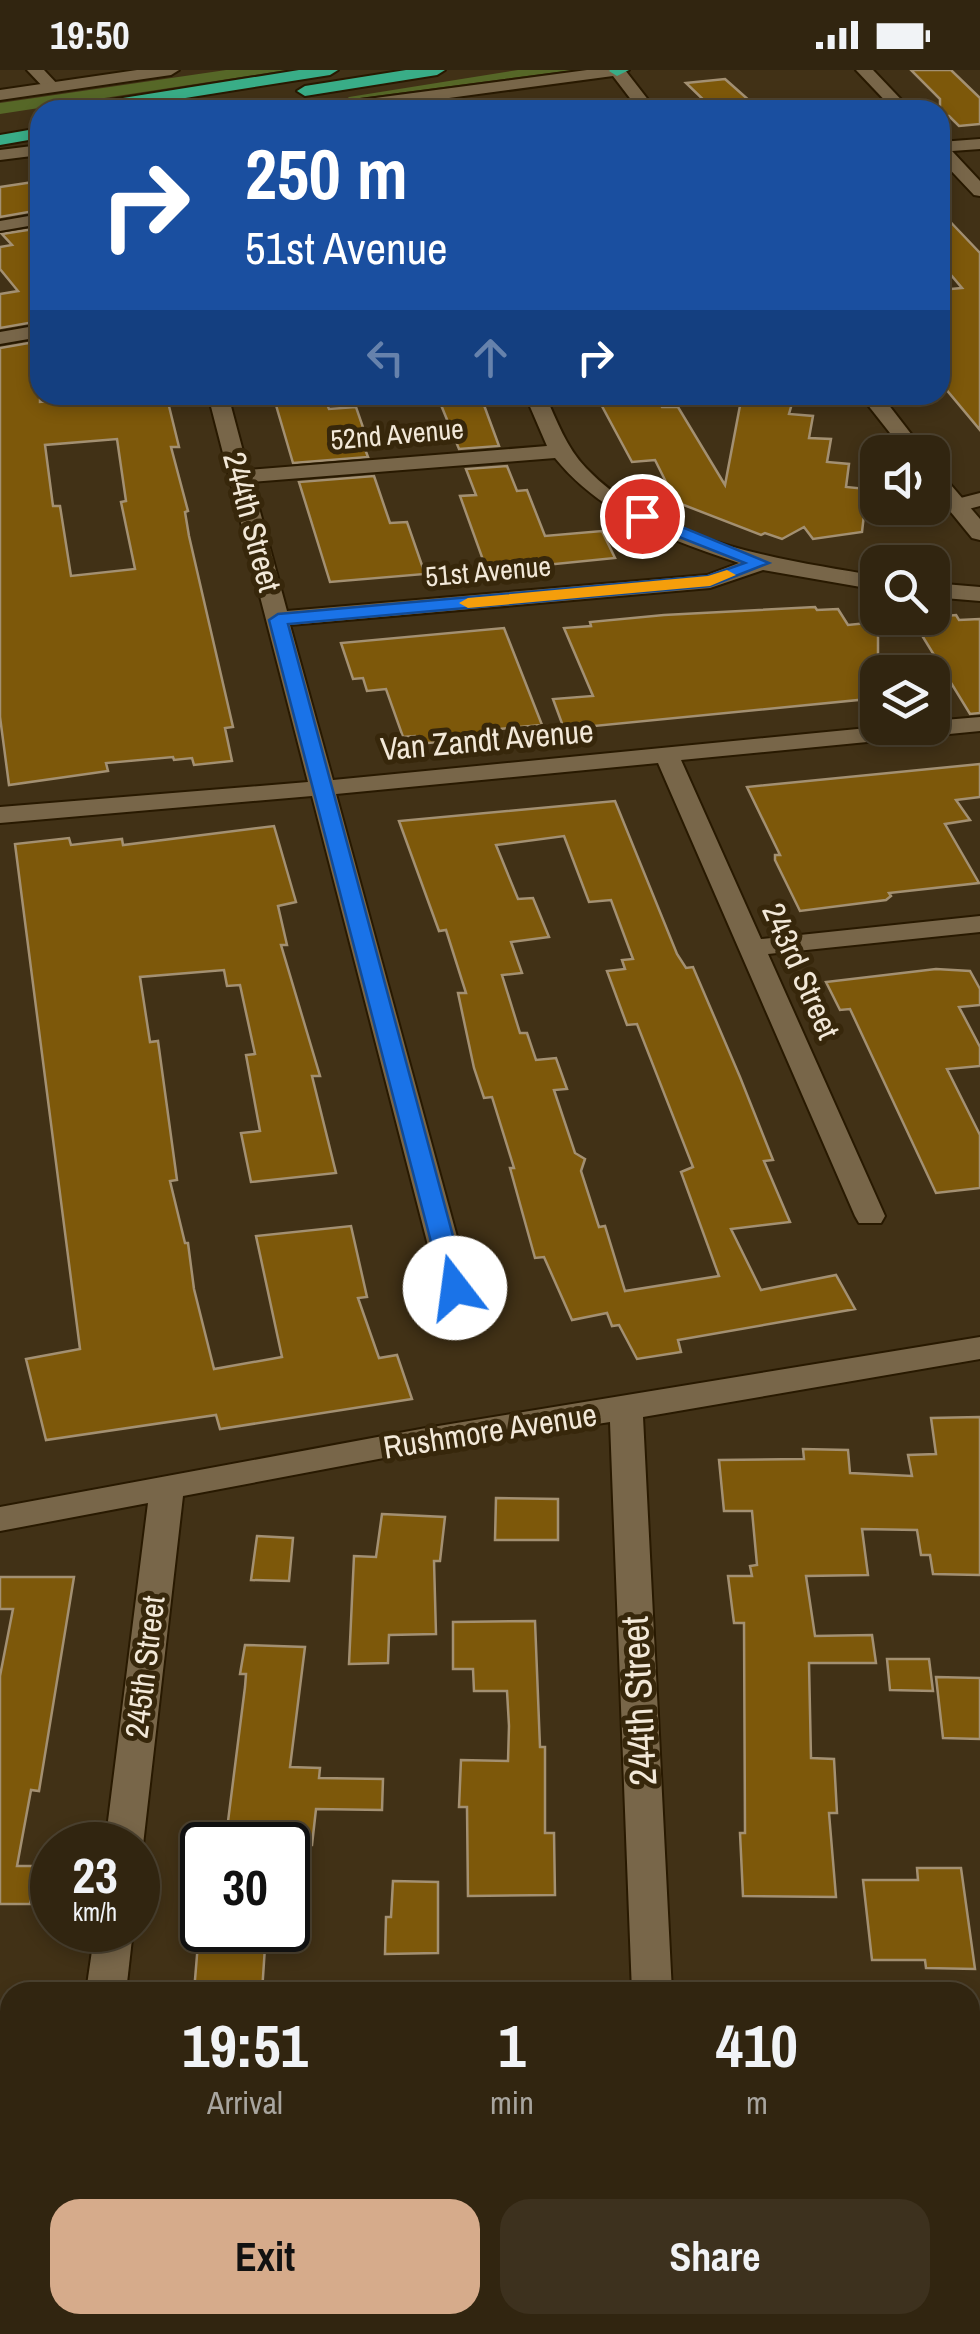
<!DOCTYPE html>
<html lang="en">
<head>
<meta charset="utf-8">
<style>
  body { margin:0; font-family:"Archivo Narrow",sans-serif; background:#3d311e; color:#f1f3f6; height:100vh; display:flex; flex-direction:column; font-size:38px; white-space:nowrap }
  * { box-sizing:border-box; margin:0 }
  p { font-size:32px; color:#a8a59f }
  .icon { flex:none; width:55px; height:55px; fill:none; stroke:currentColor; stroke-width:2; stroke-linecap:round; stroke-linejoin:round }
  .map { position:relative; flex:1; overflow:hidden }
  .side { position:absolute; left:0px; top:1912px; width:980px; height:352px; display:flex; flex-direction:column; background:#312510; border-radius:30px 30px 0 0; box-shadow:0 5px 15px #0003,0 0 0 2px #4c4230 }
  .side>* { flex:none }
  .banner { position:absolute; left:30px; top:30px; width:920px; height:305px; border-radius:30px; box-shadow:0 5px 15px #0003,0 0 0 2px #4c4230; background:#1a4fa0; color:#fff; overflow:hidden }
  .buttons { position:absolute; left:860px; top:365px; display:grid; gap:20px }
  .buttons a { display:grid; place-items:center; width:90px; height:90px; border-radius:20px; background:#312510; box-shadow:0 5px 15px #0003,0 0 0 2px #4c4230; font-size:50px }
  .speed { position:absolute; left:30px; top:1752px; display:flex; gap:20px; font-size:50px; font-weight:700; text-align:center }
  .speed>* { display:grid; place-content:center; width:130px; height:130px; border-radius:50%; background:#312510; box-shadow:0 5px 15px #0003,0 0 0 2px #4c4230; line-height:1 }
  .speed small { font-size:25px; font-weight:400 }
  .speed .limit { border:5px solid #111; border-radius:15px; background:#fff; color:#111 }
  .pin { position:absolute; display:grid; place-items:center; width:85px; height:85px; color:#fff; margin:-42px; border:5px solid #fff; border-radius:50%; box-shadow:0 2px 10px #0007 }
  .me { position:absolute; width:110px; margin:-55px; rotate:345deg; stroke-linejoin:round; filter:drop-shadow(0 0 8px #0008) }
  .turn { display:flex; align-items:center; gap:35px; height:210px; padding:0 50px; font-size:45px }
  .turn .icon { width:130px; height:130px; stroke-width:2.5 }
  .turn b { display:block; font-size:70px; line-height:85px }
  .lanes { display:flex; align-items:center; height:95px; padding:0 50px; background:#0003; justify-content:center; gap:50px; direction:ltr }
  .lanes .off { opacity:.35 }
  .eta { display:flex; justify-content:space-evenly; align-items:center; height:170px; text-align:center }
  .eta b { font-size:60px; font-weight:800; line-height:70px }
  .button { display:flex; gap:20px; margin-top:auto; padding:20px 50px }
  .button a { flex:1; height:115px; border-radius:30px; background:#d6ab8b; color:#111; font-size:40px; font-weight:800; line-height:115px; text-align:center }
  .button a+a { background:#3d311e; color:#f1f3f6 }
  .status { display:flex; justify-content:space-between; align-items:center; height:70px; padding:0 50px; background:#312510; direction:ltr }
  .status svg { height:28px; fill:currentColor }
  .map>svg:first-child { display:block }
  .built { fill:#4c3815 }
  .green { fill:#566727 }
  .building { fill:#7d580a; stroke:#a39072; stroke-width:2.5; fill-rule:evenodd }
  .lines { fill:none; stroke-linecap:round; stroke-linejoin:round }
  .minor-casing { stroke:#281900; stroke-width:4 }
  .secondary-casing { stroke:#281900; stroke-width:4 }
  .motorway-casing { stroke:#281900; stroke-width:4 }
  .minor { fill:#786649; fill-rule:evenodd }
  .secondary { fill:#786649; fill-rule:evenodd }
  .motorway { fill:#39ad87; fill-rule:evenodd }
  .route { fill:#1a73e8; stroke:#114b97; stroke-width:2.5 }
  .slow { fill:#f59e0b }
  .labels { text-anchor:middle; stroke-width:10; stroke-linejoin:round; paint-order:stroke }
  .far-street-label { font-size:28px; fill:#f2e8d8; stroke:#37270b }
  .street-label { font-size:32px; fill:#f2e8d8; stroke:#37270b }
  .near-street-label { font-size:38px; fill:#f2e8d8; stroke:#37270b }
</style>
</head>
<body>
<div class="status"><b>19:50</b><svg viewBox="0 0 49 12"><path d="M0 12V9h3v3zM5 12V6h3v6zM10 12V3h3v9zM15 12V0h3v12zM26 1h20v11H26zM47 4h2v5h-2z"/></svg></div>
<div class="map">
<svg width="980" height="2264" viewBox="0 0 980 2264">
  <rect width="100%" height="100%" fill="#413116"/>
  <polygon class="built" points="10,2146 10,2255 67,2255 66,2264 0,2264 0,2147"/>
  <g class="green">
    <polygon points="226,0 287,0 0,44 0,33"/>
    <polygon points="518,0 573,0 345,30 349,27"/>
  </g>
  <g class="building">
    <polygon points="911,0 951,0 980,28 980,54 959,56 949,46 940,46 940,29"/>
    <polygon points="725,9 760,40 714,40 686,13"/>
    <polygon points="40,111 40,140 0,147 0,117"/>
    <polygon points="940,141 980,183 980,360 940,312 940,220 962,218 940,192"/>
    <polygon points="40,158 40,251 0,258 0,224 18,221 0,199 0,177 12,175 2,164"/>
    <path d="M40,271v61l32,-3 1,6 94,-7 12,49h-8l17,64 -3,1 4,24 44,191 -8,1 7,33 -38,4 -2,-7 -18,2 -1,-3 -67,6 2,8 -99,14 -9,-68v-369zM117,369l9,62 -5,1 14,67 -64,7 -11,-70h-7l-8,-61z"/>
    <polygon points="273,325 323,325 329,339 356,337 366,366 360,366 368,387 293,393"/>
    <polygon points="596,325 656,325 662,337 678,337 725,415 742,325 784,325 791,337 789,344 813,346 809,368 831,369 827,392 849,394 846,417 867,419 862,462 813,469 804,457 782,469 765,463 761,465 676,432 655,390 632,392"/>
    <polygon points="481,327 499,376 459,379 439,330"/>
    <polygon points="507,396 517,421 527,420 545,466 602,461 615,488 487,501 460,426 476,425 466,399"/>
    <polygon points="374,406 390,453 407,452 425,504 330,512 299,412"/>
    <polygon points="815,537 817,540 838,539 848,555 878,552 878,628 564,659 553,629 593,626 564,558 591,556 590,552 664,545"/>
    <polygon points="956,545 959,550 980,549 980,643 970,644 912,549"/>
    <polygon points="504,558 542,655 487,660 489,667 428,673 417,672 415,666 403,667 386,619 367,621 363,608 353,609 341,573"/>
    <polygon points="980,694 980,727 956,730 970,750 945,754 979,813 889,823 891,826 886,830 800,841 775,790 775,785 780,785 747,717"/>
    <path d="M615,731l62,153 9,14 7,-1 47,110 33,83 -9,1 26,61 -59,7 30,61 75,-15 19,34 -177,31 3,12 -44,7 -18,-34 -7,1 -5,-13 -35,7 -28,-63 -9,1 -25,-90h4l-22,-71 -8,1 -10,-30 -16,-75h8l-20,-63 -7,1 -40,-110zM564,766l25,66 22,-2 22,59 -11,1 3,9 -18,2 20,54 10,-1 56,143 -12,5 38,104 -94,15 -20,-65 -6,1 -18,-56 4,-12 -10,-6 -21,-63 13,-1 -11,-31 -20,2 -9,-27h-7l-18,-58 20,-2 -11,-31 38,-5 -16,-39 -15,1 -22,-54z"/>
    <polygon points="274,756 296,832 278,836 287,875 281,875 320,1006 312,1006 336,1103 251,1112 241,1063 260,1061 246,985 255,984 240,915 227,916 224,900 140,907 150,972 158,971 177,1110 170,1111 185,1173 188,1173 194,1219 214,1299 282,1287 256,1166 351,1156 367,1227 358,1228 379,1288 397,1285 412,1329 220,1359 216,1345 46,1370 26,1289 80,1279 15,774 69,768 71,775 122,769 123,775"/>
    <polygon points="936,899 970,901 980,919 980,935 959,937 980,977 980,996 947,999 980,1065 980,1118 936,1123 850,939 840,940 826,912"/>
    <polygon points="980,1347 980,1505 933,1504 930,1485 921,1485 917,1460 862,1459 868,1505 806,1506 815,1566 872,1565 876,1593 809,1593 811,1688 834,1689 837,1743 829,1743 836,1827 743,1826 740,1763 745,1763 744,1553 734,1553 728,1506 752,1506 750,1496 757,1495 752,1441 724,1441 719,1390 804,1389 803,1379 848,1380 850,1403 912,1406 908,1385 936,1384 931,1348"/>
    <polygon points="496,1428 558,1429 558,1470 495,1470"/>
    <polygon points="382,1444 445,1447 440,1491 434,1491 436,1564 389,1565 388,1593 349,1594 354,1486 376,1487"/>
    <polygon points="257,1466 293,1468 289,1511 251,1510"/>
    <polygon points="0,1507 74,1507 39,1721 31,1720 17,1796 36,1796 30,1834 0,1834 0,1606 13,1539 0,1539"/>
    <polygon points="535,1551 540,1677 545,1677 545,1763 554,1763 555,1825 468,1826 467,1737 459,1737 461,1690 508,1691 509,1656 507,1621 474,1621 473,1599 453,1599 453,1552"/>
    <polygon points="245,1575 305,1577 290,1697 320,1698 319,1708 383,1709 382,1740 316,1739 312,1775 225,1775 245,1617 246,1604 240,1604"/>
    <polygon points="887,1589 929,1589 933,1621 890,1620"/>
    <polygon points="936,1607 980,1608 980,1669 943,1668"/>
    <polygon points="917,1798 961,1798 975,1899 926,1898 925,1890 872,1890 863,1810 918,1810"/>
    <polygon points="393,1811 438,1812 438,1883 385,1884 386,1847 391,1847"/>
    <polygon points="199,1861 266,1862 262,1922 194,1922"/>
  </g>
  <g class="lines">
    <defs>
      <g id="minor">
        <polygon points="27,0 44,0 60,17 46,20"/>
        <polygon points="856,0 873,0 911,40 894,40"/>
        <polygon points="980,69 980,79 952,81 980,111 980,126 974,125 940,89 940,72"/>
        <polygon points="40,144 40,154 0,161 0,151"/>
        <polygon points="40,255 40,267 0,274 0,262"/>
        <path d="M208,325h20l20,75 299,-24 -22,-51h20c12,26 21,52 41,73 70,74 196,92 292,108v14l-115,-20 -53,18 -420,37 43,155 545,-53 54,1v-7l48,-4v14l-299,29 80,179 219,-23v16l-212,22 117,262 -4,7h-22l-4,-7 -197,-453 -322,31 135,494 -5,7h-22l-5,-7 -127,-492 -312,27v-16l308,-25zM555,388c47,58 115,82 184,105l-32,12 -420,36 -35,-129z"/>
        <polygon points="980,423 980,436 957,442 946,436 949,431"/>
        <polygon points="932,513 980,517 980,531 932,527"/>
        <polygon points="980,1267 980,1289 643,1347 672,1922 632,1922 610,1352 426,1380 183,1426 143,1775 138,1785 138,1775 105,1775 148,1433 0,1461 0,1437 426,1358"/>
        <polygon points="95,1860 133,1860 126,1922 86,1922"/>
        <rect x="0" y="2062" width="10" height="36"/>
        <rect x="970" y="2063" width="10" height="36"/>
        <rect x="970" y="2127" width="10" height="38"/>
        <polygon points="10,2129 10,2167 0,2168 0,2130"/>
        <polygon points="43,2255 87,2255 86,2264 42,2264"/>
        <rect x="645" y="2255" width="44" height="9"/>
      </g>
      <g id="secondary">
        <polygon points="137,0 179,0 171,5 0,30 0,20"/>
        <polygon points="587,0 625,0 656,40 639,40 613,6 360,40 314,40 322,35"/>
        <polygon points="40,75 40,85 0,90 0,80"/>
        <polygon points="860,325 881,325 925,382 905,382"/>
        <polygon points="932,399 939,401 980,449 980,470 972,468 932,419"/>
      </g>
      <g id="motorway">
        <polygon points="299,0 338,0 330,5 110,40 71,40 79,35"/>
        <polygon points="406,0 445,0 437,5 305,26 297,21 305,16"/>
        <polygon points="629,0 617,6 609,1 610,0"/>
        <polygon points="40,58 40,68 0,75 0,65"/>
      </g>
    </defs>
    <use href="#minor" class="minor-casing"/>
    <use href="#secondary" class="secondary-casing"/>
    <use href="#motorway" class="motorway-casing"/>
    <use href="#minor" class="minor"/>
    <use href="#secondary" class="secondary"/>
    <use href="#motorway" class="motorway"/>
  </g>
  <polygon class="route" points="636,443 648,443 769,493 710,516 288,554 467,1218 455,1226 443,1218 269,550 278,544 708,506 745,493 636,450"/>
  <polygon class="slow" points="727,500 736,505 710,516 468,538 459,533 468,528 708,506"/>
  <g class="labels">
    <g class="far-street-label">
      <text transform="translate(397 364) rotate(-5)" y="10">52nd Avenue</text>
      <text transform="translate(488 501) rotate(-5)" y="10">51st Avenue</text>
    </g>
    <g class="street-label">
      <text transform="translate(252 452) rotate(75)" y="11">244th Street</text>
      <text transform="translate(487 670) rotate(-5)" y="11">Van Zandt Avenue</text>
      <text transform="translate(801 901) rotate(66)" y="11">243rd Street</text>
      <text transform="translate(490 1361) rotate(-9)" y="11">Rushmore Avenue</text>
      <text transform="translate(145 1597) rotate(-83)" y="11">245th Street</text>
    </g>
    <g class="near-street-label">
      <text transform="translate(639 1631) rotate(-93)" y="13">244th Street</text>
    </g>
  </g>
</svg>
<div class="buttons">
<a><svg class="icon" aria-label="sound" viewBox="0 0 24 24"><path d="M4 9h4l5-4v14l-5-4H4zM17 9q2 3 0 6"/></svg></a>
<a><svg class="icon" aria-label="search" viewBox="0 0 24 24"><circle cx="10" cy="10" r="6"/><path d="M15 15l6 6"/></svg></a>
<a><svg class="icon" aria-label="layers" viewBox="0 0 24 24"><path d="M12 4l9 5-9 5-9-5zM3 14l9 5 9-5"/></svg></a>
</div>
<div class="speed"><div>23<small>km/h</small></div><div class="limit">30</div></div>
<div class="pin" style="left:642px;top:446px;background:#d93025"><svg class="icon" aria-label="arrive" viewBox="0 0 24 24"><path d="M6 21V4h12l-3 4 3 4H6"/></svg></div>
<svg class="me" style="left:455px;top:1218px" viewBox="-20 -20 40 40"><circle r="19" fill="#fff"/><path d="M0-13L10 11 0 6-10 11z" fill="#1a73e8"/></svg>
<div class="banner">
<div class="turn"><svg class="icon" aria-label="right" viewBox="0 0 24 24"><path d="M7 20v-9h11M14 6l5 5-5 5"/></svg><div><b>250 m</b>51st Avenue</div></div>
<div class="lanes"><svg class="icon off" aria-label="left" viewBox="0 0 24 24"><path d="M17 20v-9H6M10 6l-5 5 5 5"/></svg><svg class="icon off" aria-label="ahead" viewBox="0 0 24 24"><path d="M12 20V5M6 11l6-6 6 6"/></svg><svg class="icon" aria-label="right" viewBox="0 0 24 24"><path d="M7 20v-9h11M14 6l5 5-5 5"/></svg></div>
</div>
<section class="side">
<div class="eta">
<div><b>19:51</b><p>Arrival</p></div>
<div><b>1</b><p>min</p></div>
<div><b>410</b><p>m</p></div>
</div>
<div class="button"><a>Exit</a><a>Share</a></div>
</section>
</div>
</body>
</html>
